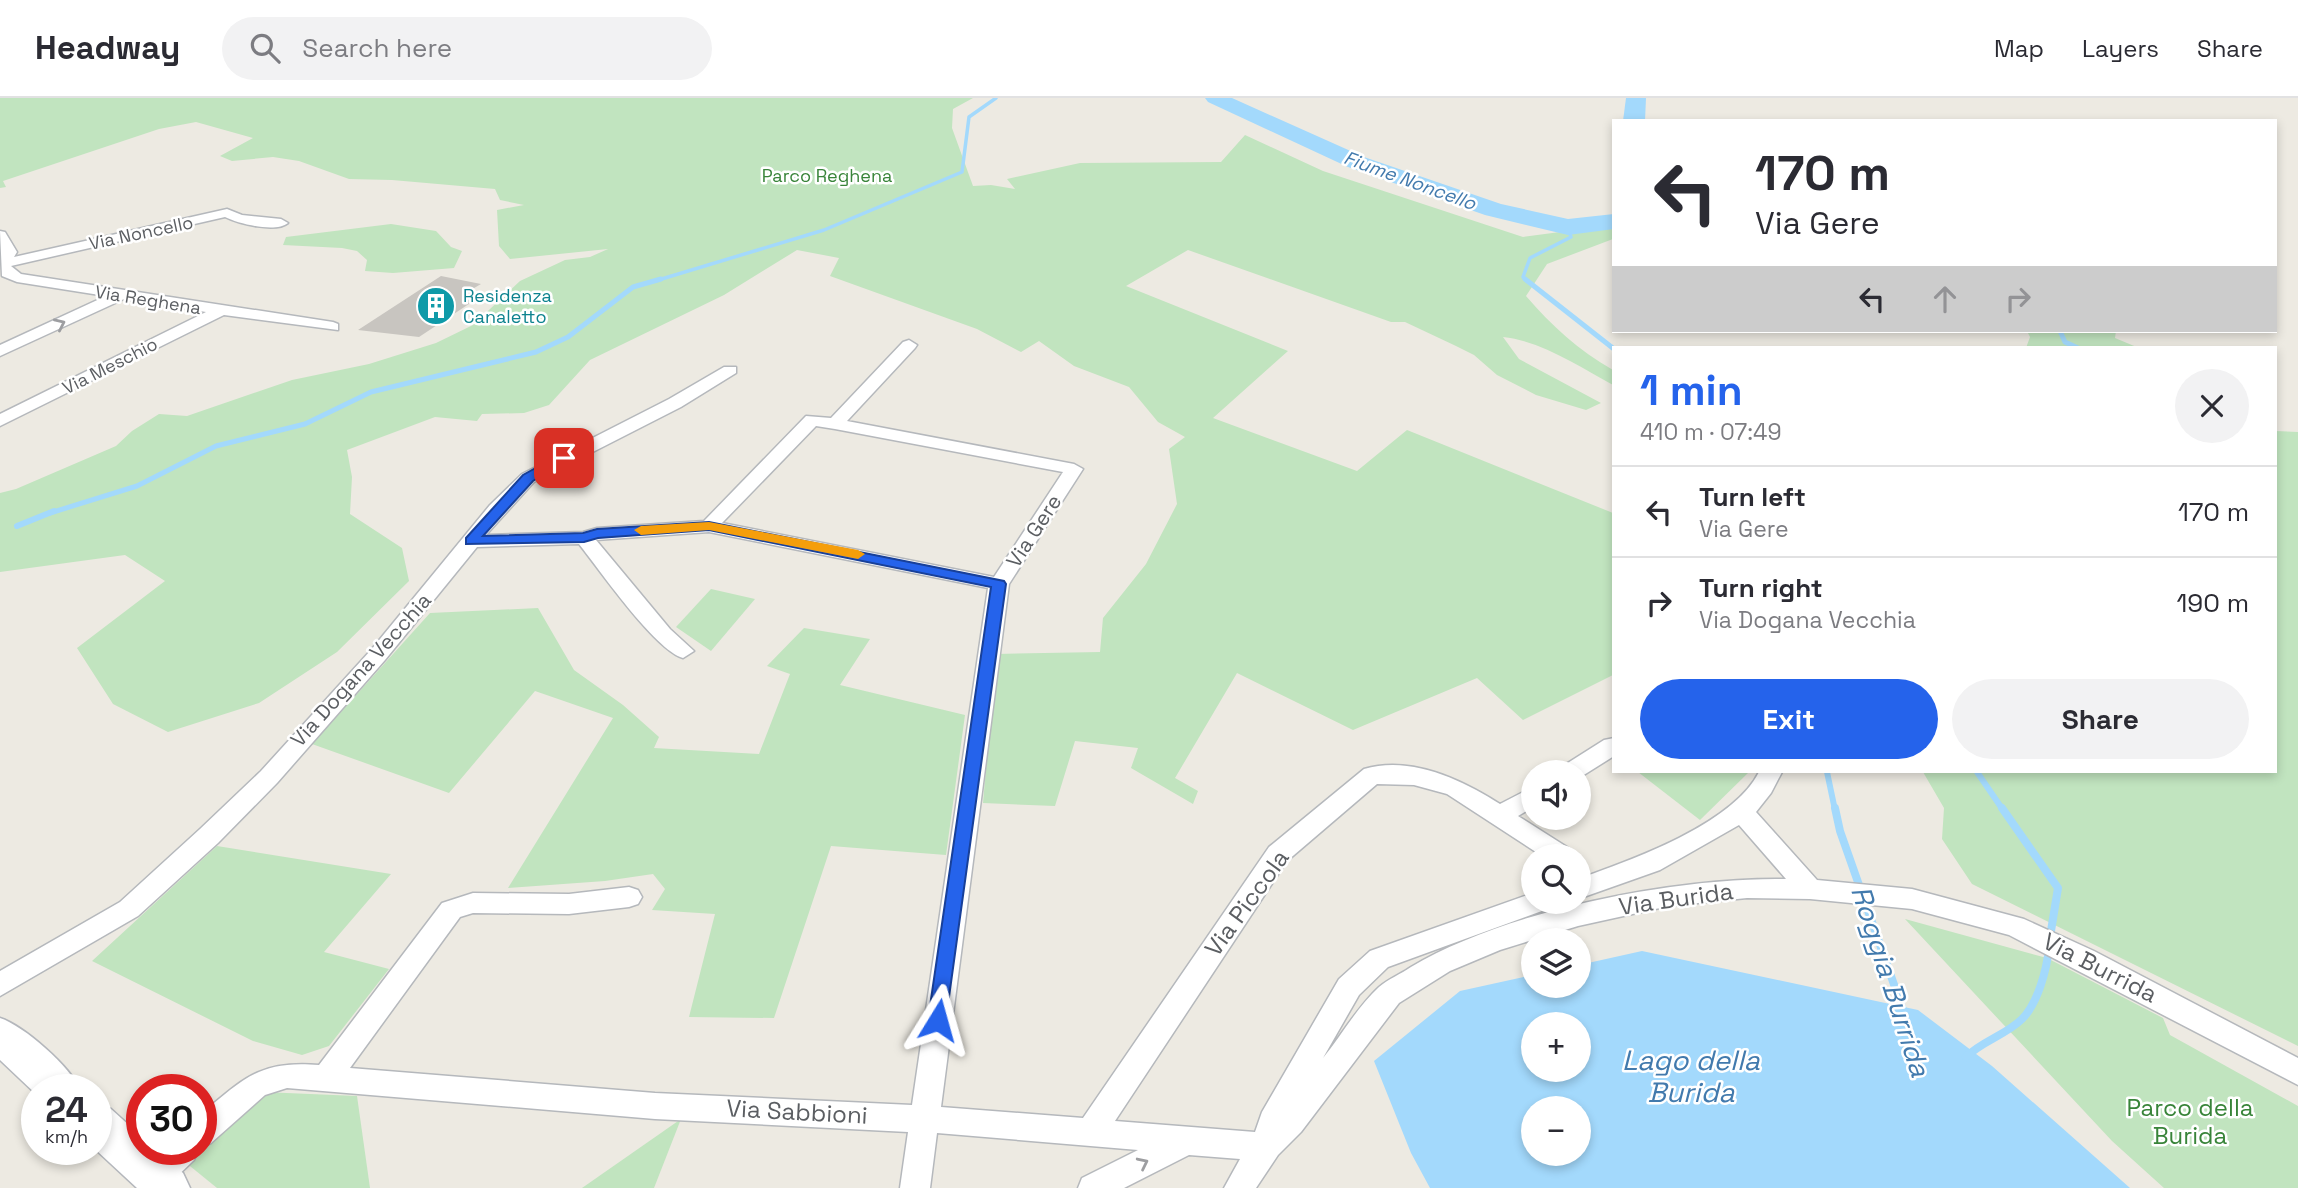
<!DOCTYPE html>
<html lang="en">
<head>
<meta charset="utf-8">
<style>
  body { margin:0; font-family:"Space Grotesk",sans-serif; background:#f2f2f3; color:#2b2b33; height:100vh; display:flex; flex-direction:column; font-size:26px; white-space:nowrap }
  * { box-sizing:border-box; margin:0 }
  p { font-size:23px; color:#7c7c81 }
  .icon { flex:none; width:38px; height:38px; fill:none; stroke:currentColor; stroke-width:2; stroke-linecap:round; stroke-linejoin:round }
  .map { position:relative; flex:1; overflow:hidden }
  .sheet { position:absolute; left:1612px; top:248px; width:665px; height:427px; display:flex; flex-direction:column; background:#fff; border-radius:0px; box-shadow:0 4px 10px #0003 }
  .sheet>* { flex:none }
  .top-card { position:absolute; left:1612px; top:21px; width:665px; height:214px; border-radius:0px; box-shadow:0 4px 10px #0003; background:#fff; color:#2b2b33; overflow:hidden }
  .fabs { position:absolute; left:1521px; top:662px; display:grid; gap:14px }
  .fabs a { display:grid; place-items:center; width:70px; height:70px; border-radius:50%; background:#fff; box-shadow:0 4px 10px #0003; font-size:35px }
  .speed { position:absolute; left:21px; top:976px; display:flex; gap:14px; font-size:35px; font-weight:700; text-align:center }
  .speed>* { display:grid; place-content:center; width:91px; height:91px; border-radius:50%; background:#fff; box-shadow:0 4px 10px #0003; line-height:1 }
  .speed small { font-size:18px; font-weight:400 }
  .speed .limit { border:10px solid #d22; background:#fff; color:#111 }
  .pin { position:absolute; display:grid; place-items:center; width:60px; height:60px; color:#fff; margin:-30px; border-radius:14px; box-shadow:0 4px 10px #0006 }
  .me { position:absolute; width:77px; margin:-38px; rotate:8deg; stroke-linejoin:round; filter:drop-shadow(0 0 5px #0008) }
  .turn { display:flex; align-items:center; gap:24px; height:147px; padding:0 28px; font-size:32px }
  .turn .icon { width:91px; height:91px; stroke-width:2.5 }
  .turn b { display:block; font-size:49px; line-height:60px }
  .lanes { display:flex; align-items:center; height:66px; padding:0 28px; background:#0003; justify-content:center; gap:35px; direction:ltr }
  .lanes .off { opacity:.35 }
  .round { display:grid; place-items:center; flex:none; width:74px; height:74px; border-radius:37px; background:#f2f2f3 }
  .summary { display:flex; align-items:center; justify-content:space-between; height:119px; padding:0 28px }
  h1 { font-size:42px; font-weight:700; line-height:52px; color:#2563eb }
  .action { display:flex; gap:14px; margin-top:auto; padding:14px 28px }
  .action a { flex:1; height:80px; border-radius:42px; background:#2563eb; color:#fff; font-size:28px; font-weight:700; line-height:80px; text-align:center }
  .action a+a { background:#f2f2f3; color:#2b2b33 }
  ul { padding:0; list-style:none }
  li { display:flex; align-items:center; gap:21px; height:91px; padding:0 28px; border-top:2px solid #e1e1e2 }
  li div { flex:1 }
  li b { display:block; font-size:26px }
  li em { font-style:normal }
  header { display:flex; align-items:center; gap:42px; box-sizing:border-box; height:98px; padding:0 35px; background:#fff; border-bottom:2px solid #e1e1e2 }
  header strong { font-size:33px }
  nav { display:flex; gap:38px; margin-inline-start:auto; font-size:24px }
  .search { width:490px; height:63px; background:#f2f2f3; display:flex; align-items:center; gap:18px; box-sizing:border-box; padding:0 24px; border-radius:38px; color:#7c7c81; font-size:26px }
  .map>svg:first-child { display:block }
  .green { fill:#c1e4bf }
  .water { fill:#a3d9fc; fill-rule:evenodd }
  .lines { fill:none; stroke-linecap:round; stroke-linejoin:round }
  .stream-far3 { stroke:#a3d9fc; stroke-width:3.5 }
  .stream-far2 { stroke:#a3d9fc; stroke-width:5 }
  .stream-far1 { stroke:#a3d9fc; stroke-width:6 }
  .stream { stroke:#a3d9fc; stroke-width:8 }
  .river { fill:#a3d9fc; fill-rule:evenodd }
  .building { fill:#c8c5c0 }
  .minor-casing { stroke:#b5b8bc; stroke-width:3 }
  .secondary-casing { stroke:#b4b7bc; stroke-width:3 }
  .minor { fill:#fff; fill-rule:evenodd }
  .secondary { fill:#fff; fill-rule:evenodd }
  .oneway { stroke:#9d9ea1 }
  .route { fill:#2563eb; stroke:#184099; stroke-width:2 }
  .slow { fill:#f59e0b }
  .labels { text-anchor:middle; stroke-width:5; stroke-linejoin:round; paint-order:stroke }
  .far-park-label { font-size:18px; fill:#388439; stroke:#fff }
  .far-street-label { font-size:18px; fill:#5b5e62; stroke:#fff }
  .far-culture-label { font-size:18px; fill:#0d838f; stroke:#fff; text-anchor:start }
  .far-water-label { font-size:19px; font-style:italic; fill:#427aad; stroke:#fff }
  .street-label { font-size:21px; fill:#5b5e62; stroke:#fff }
  .near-street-label { font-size:24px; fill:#5b5e62; stroke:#fff }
  .near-park-label { font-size:24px; fill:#388439; stroke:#fff }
  .near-water-label { font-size:28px; font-style:italic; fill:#427aad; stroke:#fff }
</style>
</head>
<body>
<header>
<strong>Headway</strong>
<div class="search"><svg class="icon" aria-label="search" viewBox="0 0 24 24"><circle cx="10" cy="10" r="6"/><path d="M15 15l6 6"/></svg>Search here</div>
<nav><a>Map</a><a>Layers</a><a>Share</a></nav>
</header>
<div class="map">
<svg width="2298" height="1090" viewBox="0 0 2298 1090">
  <rect width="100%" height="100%" fill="#edeae2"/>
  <g class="green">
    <path d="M0,0h973l-20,11 -1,19 21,58 18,-1 24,4 -8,-10 73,-16 141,-1 24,-27 78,36 200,66 90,-12v14l-66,25 -21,32c26,30 52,54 87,74v15c-33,-18 -72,-44 -110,-48l16,22 82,44 -15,7 -50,-15 -39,-20 -23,-20 -18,-9 -51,-24h-14l-203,-72 -62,36 162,65 -75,67 144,53 50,-41 206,83v162l-90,45 -46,-42 -124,52 -116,-57 -62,105 23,13 -5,13 -62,-36 7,-20 -63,-7 -20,65 -72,-3 13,-149 104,-2 3,-34 43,-54 31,-60 -8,-55 16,-12 -27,-15 -29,-35 -55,-21 -35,-25 -18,11 -44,-23 -147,-53 9,-18 -42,-8 -73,45 -134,65 -41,45 -25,8 -42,1 -5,7 -42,-4 -88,33 5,27 -2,37 52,34 7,33 -72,71 -78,51 -91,29 -55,-28 -36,-56 88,-67 -40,-26 -125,17v-79l16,-4 100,-43 16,-15 27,-17 28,2 105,-36 77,-16 67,-21 37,-18 47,-44 45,-21 25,-3 18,-8 -98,10 -11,-13 -2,-36 27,-5 -24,-5 -5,-11 -103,-9 -43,-1 -50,-18 -26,-4 -41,4 -12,-5 33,-18 -57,-16 -37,7 -156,52 3,6 -6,1z"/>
    <polygon points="391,126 436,133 451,149 462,153 454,170 393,175 365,173 367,162 357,153 342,150 283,147 286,139"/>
    <polygon points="2027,233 2116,233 2115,240 2139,250 2026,250 2030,239"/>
    <polygon points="2275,333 2298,334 2298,948 1972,786 1942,741 1944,710 1923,674 2275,674"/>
    <polygon points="711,491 755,501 711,553 676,529"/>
    <polygon points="538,510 574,572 623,607 659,639 654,650 759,656 790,576 767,568 804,530 870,541 840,587 965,617 946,757 831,748 774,920 689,919 715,816 652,812 665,791 653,776 605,783 508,790 613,620 535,593 449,695 312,646 430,515"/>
    <polygon points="1638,674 1749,674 1700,722"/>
    <polygon points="217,748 391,776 324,854 389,871 329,948 302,957 253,943 92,863"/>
    <polygon points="1905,821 2047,860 2163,920 2170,937 2298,1008 2298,1090 2164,1090 2112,1043"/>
    <polygon points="263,994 357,998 370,1090 217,1090 185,1064"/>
    <polygon points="681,1021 654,1090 582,1090"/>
  </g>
  <path class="water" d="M1642,853l276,59 74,56 138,122h-700l-19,-35 -37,-92 86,-70 73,-16v10h45l1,-20zM1533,926h45v45h-45zM1533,1010h45v45h-45z"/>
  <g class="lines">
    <g class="stream-far3">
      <polyline points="655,183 824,132 962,74 969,19 996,0"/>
      <polyline points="1527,183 1523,179 1530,160 1571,139 1568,129"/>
    </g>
    <g class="stream-far2">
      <polyline points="1525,181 1614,251"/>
      <polyline points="2060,233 2065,244 2078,250"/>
      <polyline points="50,415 137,388 216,348 305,326 371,294 536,254 568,239 633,189 661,181"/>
    </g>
    <g class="stream-far1">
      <polyline points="17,428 54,413"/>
      <polyline points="1827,674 1835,712"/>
      <polyline points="1977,674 2003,712"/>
    </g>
    <g class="stream">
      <polyline points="1835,710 1840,733 1904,915"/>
      <polyline points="2002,710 2058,790 2050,839"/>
      <path d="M1966,959c16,-16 40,-22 56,-38 16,-16 25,-50 27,-72"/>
    </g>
    <g class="river">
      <polygon points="1205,0 1232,0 1364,59 1501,106 1568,121 1614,116 1614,131 1568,137 1485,117 1348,69 1208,4"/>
      <polygon points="1626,0 1646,0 1645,23 1623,23"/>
    </g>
  </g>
  <polygon class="building" points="441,178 481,186 469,193 484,196 419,239 358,232"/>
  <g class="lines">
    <defs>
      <g id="minor">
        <path d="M227,111l15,6 39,4 7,4c-12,10 -49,1 -63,-6l-214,49 10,8 312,48 5,2v6l-114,-15 -224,111v-12l206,-102 -82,-13 -124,57v-11l106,-49 -89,-14 -15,-6 -2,-45 5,1 12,20 -3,5z"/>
        <path d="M909,242l8,5 -2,3 -68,73 227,43 9,5 -74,115 -68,523 142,11 186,-271 95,-78c47,-14 98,11 136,35l33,-17v20l-15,9 52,33 3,7h-31l-95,-62 -33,-9 -37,-1 -90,77 -172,260 140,11 7,-20 77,-133 31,-28 163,-58v8h21l-4,7 -162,59 -29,28 -36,63c18,-22 35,-52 56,-71 9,-8 22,-13 32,-20 95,-57 265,-90 375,-88l-47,-54 -79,45 -82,29v-20c54,-19 155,-55 181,-107h23l-11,21 -15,19 61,68 95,9 112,30 70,32 204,107v27l-289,-150 -97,-26 -102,-10 -63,-1 -78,8 -91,20 -78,24 -50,21 -51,32 -98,129 -23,23 -22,33h-32l16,-29 -51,-4 -65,33h-46l4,-10 56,-28 -201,-17 -7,55h-30l8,-56 -253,-13 -368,-31 -22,7 -54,48 -10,4v-33c43,-36 59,-54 118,-49l123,-162 31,-10 96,1 60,-7 9,3 4,7 -4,7 -9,3 -60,7 -96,-1 -13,4 -110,151 305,25 257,12 76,-517 -279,-56 -113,8 74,89 24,22 -11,7c-28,-8 -84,-89 -104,-114l-102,3 -92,113 -108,123 -59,60 -80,73 -138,80v-25l120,-69 80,-73 61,-58 110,-121 119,-145 32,-31 147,-75 55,-32h12v6l-55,34 -147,75 -48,53 97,-3 14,-4 107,-7 102,-105 25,2 72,-76zM816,328l19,3 228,43 -69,105 -272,-54z"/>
        <polygon points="1614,640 1614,658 1579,680 1578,674 1560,674 1563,668 1604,642"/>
        <polygon points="162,1052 198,1052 194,1062 166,1089 144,1089 140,1079 144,1069"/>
      </g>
      <g id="secondary">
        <path d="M0,920c24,8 71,49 80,72h-43v5l-37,-35z"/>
        <polygon points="96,1006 111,1011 142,1039 142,1052 156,1052 183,1075 190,1090 137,1090 96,1052"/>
      </g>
    </defs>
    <use href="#minor" class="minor-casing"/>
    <use href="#secondary" class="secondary-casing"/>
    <use href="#minor" class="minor"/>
    <use href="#secondary" class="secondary"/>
  </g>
  <defs><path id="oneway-chevron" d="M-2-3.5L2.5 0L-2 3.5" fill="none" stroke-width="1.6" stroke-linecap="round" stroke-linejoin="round" transform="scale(1.75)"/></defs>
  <g class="oneway">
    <use href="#oneway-chevron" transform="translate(60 226) rotate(-25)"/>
    <use href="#oneway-chevron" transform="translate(1143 1065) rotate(-26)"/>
  </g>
  <polygon class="route" points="559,357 571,360 533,383 483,438 583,435 597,431 709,424 1004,483 1006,486 945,928 938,931 931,928 928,922 991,489 709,432 598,440 584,444 466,446 466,440 523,377"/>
  <polygon class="slow" points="709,424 858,452 865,456 858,461 709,432 641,437 634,432 641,428"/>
  <defs>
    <symbol id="building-disc" viewBox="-11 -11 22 22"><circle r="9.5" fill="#0f9aa8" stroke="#fff"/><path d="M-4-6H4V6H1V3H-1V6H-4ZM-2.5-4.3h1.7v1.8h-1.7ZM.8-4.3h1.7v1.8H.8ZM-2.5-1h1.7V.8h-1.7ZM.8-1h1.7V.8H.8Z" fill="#fff"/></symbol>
  </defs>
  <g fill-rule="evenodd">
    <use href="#building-disc" x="414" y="186" width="44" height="44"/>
  </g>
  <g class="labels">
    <g class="far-park-label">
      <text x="827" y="84">Parco Reghena</text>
    </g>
    <g class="far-street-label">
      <text transform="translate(141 135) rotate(-12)" y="6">Via Noncello</text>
      <text transform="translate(148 202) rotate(9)" y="6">Via Reghena</text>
      <text transform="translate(110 268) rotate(-27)" y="6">Via Meschio</text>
    </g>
    <g class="far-culture-label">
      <text x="463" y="204">Residenza<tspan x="463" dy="21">Canaletto</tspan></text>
    </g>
    <g class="far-water-label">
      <text transform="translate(1410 82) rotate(20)" y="7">Fiume Noncello</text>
    </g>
    <g class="street-label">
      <text transform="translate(1034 433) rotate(-57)" y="7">Via Gere</text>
      <text transform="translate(361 572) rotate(-48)" y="7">Via Dogana Vecchia</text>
    </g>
    <g class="near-street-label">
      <text transform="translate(1676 801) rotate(-8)" y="8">Via Burida</text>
      <text transform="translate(1247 805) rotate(-54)" y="8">Via Piccola</text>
      <text transform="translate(2100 870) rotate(27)" y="8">Via Burrida</text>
      <text transform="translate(797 1014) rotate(3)" y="8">Via Sabbioni</text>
    </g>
    <g class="near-park-label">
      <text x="2190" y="1018">Parco della<tspan x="2190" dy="28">Burida</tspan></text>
    </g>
    <g class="near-water-label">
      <text transform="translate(1891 883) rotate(72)" y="10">Roggia Burrida</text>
      <text x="1691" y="972">Lago della<tspan x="1691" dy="32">Burida</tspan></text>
    </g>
  </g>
</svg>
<div class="fabs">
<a><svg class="icon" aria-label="sound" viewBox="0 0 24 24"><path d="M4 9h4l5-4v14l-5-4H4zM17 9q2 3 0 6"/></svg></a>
<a><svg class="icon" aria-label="search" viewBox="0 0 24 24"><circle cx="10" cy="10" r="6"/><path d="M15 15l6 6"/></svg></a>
<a><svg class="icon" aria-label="layers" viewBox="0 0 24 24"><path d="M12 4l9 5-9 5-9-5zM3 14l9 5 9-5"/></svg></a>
<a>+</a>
<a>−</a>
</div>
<div class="speed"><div>24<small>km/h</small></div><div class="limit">30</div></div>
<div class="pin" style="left:564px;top:360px;background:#d93025"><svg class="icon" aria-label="arrive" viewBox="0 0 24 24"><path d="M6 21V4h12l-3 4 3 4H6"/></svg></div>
<svg class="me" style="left:938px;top:922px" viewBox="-20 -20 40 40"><path d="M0-17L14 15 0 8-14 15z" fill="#2563eb" stroke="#fff" stroke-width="4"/></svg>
<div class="top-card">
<div class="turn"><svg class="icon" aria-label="left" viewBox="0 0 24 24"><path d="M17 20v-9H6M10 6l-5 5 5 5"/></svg><div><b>170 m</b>Via Gere</div></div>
<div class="lanes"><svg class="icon" aria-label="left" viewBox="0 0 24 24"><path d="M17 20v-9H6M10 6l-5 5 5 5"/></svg><svg class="icon off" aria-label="ahead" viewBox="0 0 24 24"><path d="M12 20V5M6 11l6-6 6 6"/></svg><svg class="icon off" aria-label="right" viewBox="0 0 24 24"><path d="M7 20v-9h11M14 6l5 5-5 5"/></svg></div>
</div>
<section class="sheet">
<div class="summary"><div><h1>1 min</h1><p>410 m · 07:49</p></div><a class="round"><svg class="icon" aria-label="close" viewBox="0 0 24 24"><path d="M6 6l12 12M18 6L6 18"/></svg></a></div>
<ul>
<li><svg class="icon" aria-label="left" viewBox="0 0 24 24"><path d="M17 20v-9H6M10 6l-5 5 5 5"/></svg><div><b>Turn left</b><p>Via Gere</p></div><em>170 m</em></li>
<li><svg class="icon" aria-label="right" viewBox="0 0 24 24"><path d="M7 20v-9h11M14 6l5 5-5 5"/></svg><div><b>Turn right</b><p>Via Dogana Vecchia</p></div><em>190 m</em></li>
</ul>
<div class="action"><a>Exit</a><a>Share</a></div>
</section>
</div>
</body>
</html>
